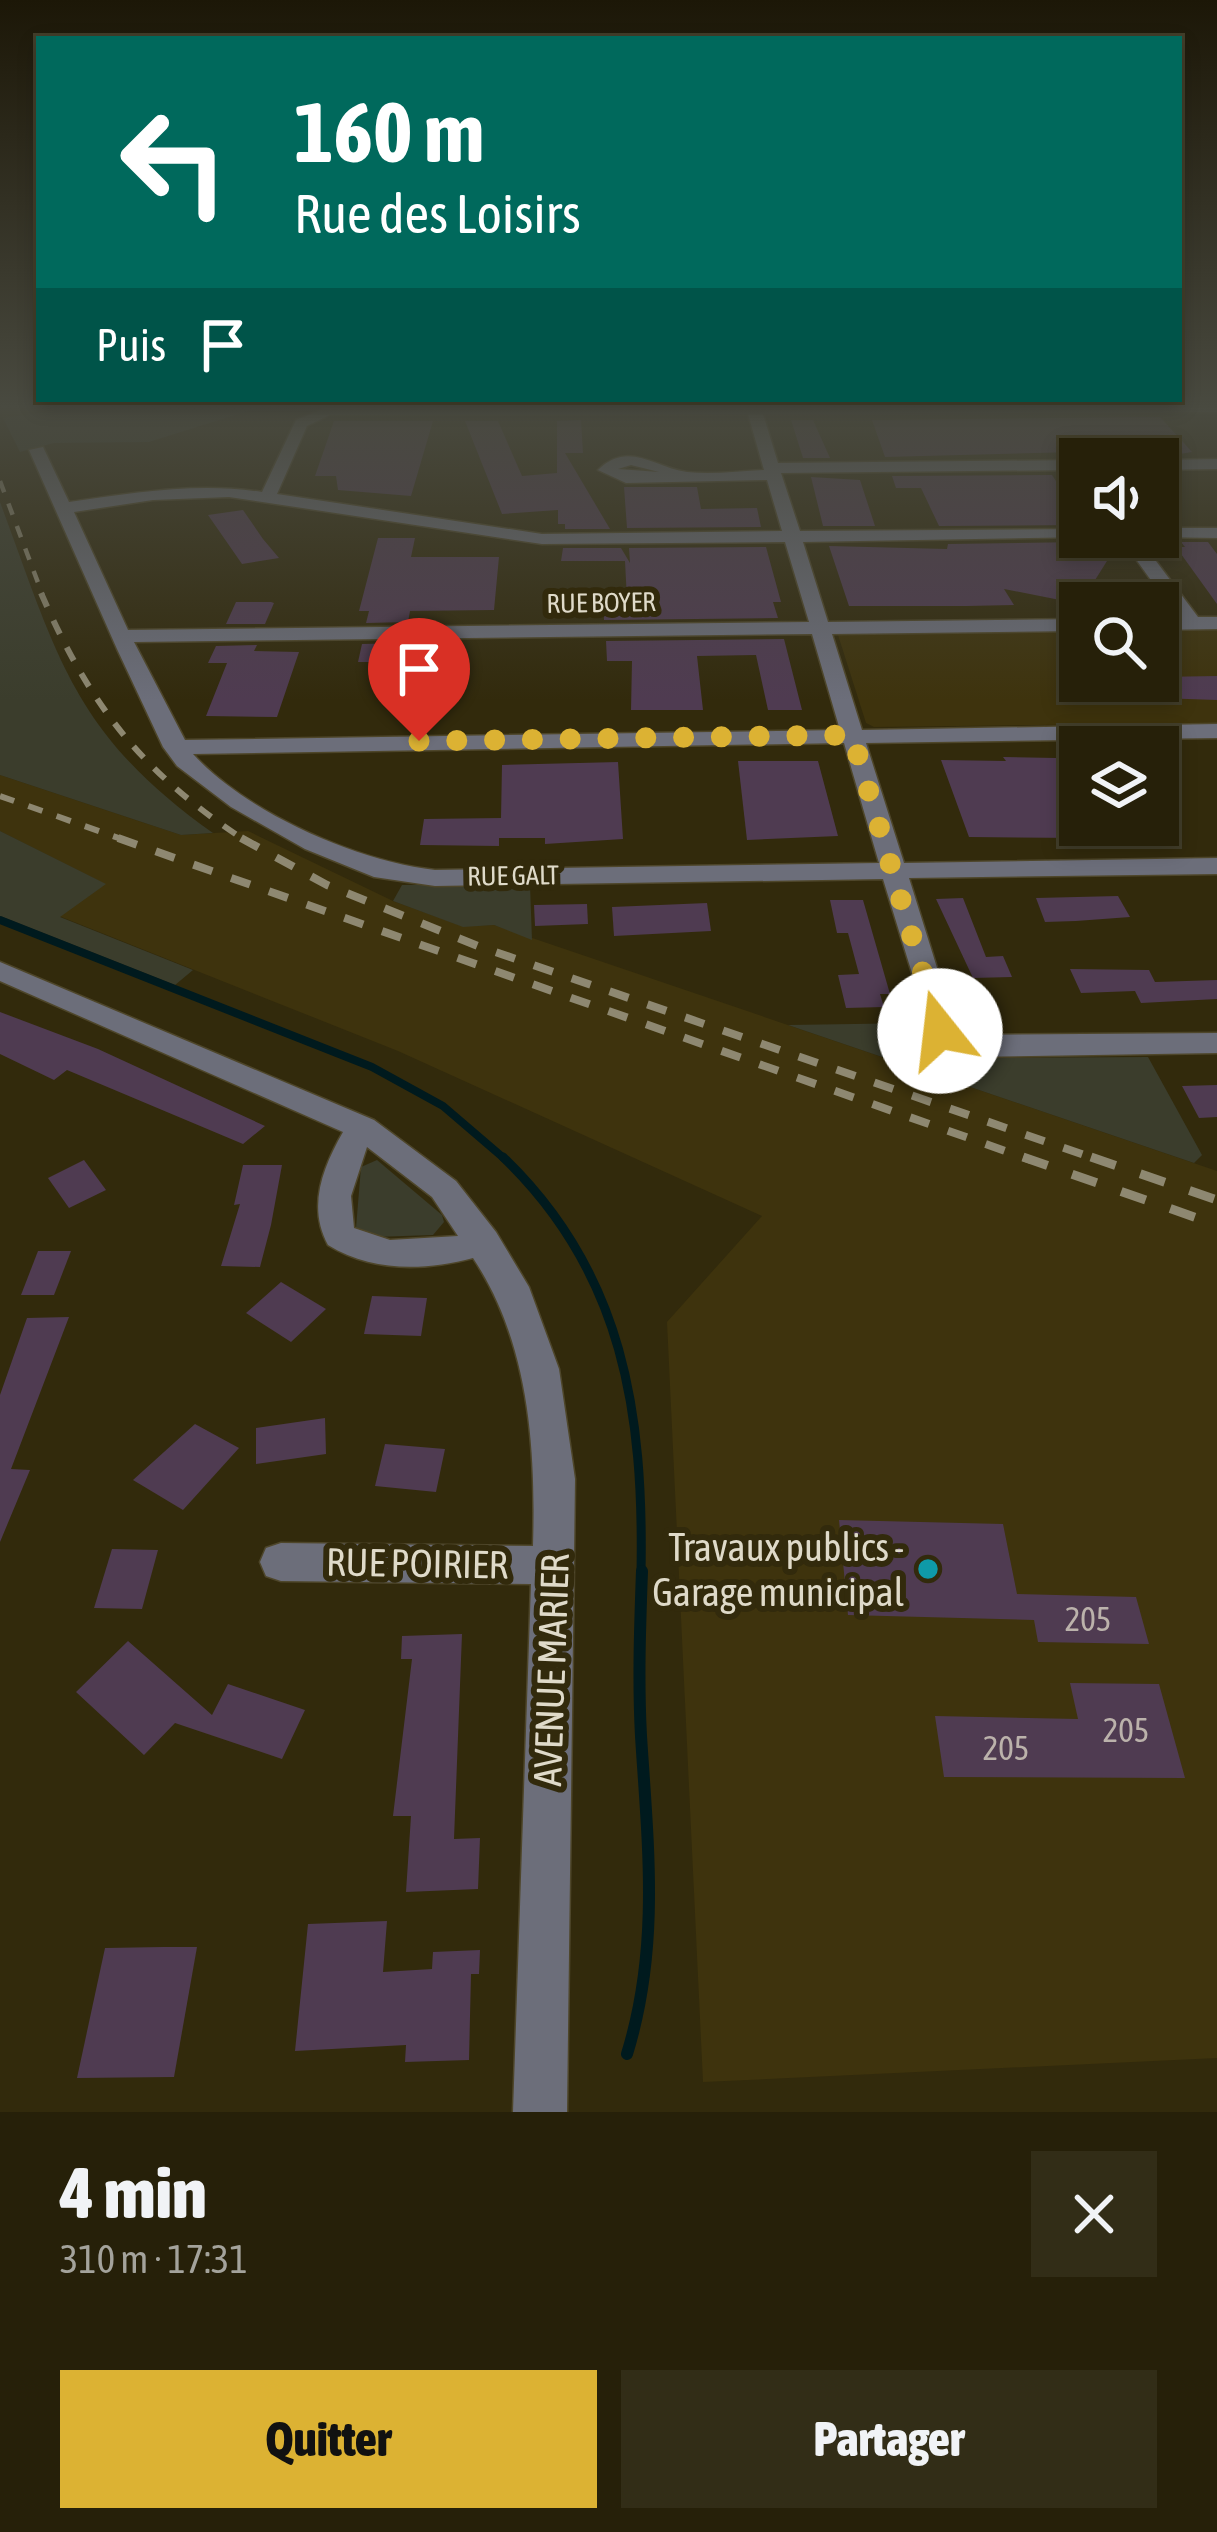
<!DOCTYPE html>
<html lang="fr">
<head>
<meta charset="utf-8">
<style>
  body { margin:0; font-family:"Asap Condensed",sans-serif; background:#322d17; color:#f1f3f6; height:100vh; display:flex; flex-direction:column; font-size:45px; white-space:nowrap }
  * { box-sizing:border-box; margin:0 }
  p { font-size:39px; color:#a4a39c }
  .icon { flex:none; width:66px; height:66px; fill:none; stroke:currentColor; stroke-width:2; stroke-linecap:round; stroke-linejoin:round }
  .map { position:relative; height:2112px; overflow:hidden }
  .details { display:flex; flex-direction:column; background:#262009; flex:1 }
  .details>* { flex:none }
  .banner { position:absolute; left:36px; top:36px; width:1146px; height:366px; border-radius:0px; box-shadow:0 6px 18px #0003,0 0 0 3px #423e2a; background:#00695c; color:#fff; overflow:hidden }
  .controls { position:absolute; left:1059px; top:438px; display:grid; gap:24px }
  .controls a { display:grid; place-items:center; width:120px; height:120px; border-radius:0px; background:#262009; box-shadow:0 6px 18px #0003,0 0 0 3px #423e2a; font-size:60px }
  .pin { position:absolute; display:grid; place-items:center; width:102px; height:102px; color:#fff; margin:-123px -51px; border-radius:50% 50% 50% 0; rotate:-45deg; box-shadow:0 0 12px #0007 }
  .pin .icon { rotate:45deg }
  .me { position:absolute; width:132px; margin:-66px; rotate:344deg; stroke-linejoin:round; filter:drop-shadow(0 0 9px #0008) }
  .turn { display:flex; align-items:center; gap:42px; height:252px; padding:0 60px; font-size:54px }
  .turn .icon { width:156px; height:156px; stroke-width:2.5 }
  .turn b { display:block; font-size:84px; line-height:102px }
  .then { display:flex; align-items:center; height:114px; padding:0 60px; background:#0003; gap:24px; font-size:45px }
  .round { display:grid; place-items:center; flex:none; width:126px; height:126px; border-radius:0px; background:#322d17 }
  .summary { display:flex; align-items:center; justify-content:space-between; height:204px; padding:0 60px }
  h1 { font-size:72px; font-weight:800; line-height:90px }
  .cta { display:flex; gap:24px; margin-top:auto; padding:24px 60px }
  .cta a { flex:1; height:138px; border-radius:0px; background:#dcb233; color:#111; font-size:48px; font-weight:800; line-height:138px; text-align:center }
  .cta a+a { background:#322d17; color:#f1f3f6 }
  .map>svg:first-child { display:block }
  .built { fill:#3e330d }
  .green { fill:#3b3d2c }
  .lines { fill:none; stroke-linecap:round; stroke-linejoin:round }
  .stream-far2 { stroke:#001a1e; stroke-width:8 }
  .stream-far1 { stroke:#001a1e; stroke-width:9 }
  .stream { stroke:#001a1e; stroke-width:12 }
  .building { fill:#4f3b51 }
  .minor-casing { stroke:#4e462a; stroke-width:3 }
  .minor { fill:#6c6e7a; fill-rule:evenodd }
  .rail-far3 { stroke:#8e8871; stroke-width:4.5; stroke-dasharray:12 12; stroke-linecap:butt }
  .rail-far2 { stroke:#8e8871; stroke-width:6; stroke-dasharray:15 15; stroke-linecap:butt }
  .rail-far1 { stroke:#8e8871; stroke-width:8; stroke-dasharray:20 20; stroke-linecap:butt }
  .rail { stroke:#8e8871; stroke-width:9; stroke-dasharray:26 26; stroke-linecap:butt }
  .route { stroke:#dcb233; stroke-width:21; stroke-dasharray:0 37.8 }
  .culture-dot { fill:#0f9aa8; stroke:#322a0c; stroke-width:4.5 }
  .labels { text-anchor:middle; stroke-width:12; stroke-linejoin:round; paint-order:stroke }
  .far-street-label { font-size:27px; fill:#dfdac9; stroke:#322a0c }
  .near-number-label { font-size:33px; fill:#bbb2ab }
  .near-poi-label { font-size:39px; fill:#dfdac9; stroke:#322a0c; text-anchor:end }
  .near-street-label { font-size:39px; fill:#dfdac9; stroke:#322a0c }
</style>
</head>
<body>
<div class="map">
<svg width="1217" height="2112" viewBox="0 0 1217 2112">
  <rect width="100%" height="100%" fill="#322a0c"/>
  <g class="built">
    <polygon points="0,406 256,406 52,411 3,418"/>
    <polygon points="1217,630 1217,723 874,727 866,723 838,635 1080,631 1080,681 1158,681 1158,631"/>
    <polygon points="0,775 181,835 248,831 393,901 462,926 494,925 1217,1171 1217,2058 703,2082 667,1322 762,1216 398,1051 59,916 105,884 0,831"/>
  </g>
  <g class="green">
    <polygon points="256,406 264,406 149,442 54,443 20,452 3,418 52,411"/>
    <path d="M0,502c57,153 73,232 213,331l-32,2 -181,-60z"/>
    <polygon points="0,831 106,884 60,917 193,970 175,985 0,916"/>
    <polygon points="530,884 532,940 494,925 463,927 393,901 402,885"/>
    <polygon points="919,1023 930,1048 949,1058 1148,1057 1202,1155 1194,1163 788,1025"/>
    <polygon points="377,1160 442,1215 444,1222 433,1235 375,1237 356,1228 361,1167"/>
  </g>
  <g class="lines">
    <polyline class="stream-far2" points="0,920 372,1067 443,1106 506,1160"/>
    <path class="stream-far1" d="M503,1157c121,116 141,257 138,417"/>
    <path class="stream" d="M627,2054c33,-107 21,-208 14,-318 -3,-55 -1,-110 1,-165"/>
  </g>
  <g class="building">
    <polygon points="1160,417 1192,452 1154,458 1114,451 885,457 872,420"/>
    <polygon points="581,420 583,453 565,453 610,529 565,529 565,524 558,524 558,510 502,514 465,421 498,421 522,476 557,473 557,421"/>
    <polygon points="791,420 813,420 830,458 803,458"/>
    <polygon points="334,421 433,421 411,496 338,490 336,476 315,476"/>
    <polygon points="1052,475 1073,507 1080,507 1080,525 939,526 921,488 896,488 892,476"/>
    <polygon points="811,477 860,480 875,526 823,526"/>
    <polygon points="624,487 697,487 701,509 757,508 761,527 627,528"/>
    <polygon points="243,510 263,539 279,558 242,564 208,515"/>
    <polygon points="378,538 415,538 411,557 499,557 494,610 410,611 408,622 366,623 369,611 359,611"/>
    <polygon points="1080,542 1080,548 1098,548 1107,561 1080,604 1004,589 1014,605 967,606 849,606 829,546 947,549 948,544"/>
    <polygon points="1181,542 1208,542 1217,554 1217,604 1176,547 1185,547"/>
    <polygon points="766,547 781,602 773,602 778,618 604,620 603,600 627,600 625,561 561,561 563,548 621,548 630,563 629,548"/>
    <polygon points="236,602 271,602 274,603 265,624 226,624"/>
    <polygon points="784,639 802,710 768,710 756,655 697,656 703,710 631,710 632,661 607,661 606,641"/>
    <polygon points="404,643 401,662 358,662 362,644"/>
    <polygon points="257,645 254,651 299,652 277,717 206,716 227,663 208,663 216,646"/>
    <polygon points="1217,676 1217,700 1158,698 1158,677"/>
    <polygon points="1003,757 1056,758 1080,806 1080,838 969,837 941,760 1006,761"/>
    <polygon points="738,761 818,761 838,836 747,840"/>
    <polygon points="618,762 623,839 545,844 545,838 499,838 499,846 420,845 424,819 501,818 502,765"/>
    <polygon points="1118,896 1130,917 1076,921 1045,922 1036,898"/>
    <polygon points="963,898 986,957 1003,956 1012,977 973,978 936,899"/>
    <polygon points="830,900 863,900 890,994 880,994 884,1007 846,1008 838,975 859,974 848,933 837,933"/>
    <polygon points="707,903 711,931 614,936 612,907"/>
    <polygon points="587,904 588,924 535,926 534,905"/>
    <polygon points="1070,969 1149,970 1155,982 1217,980 1217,999 1141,1003 1135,991 1081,993"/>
    <polygon points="0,1012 98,1049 265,1126 243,1144 67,1070 54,1080 0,1054"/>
    <polygon points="1217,1085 1217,1117 1199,1118 1182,1086"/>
    <polygon points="84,1160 106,1190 69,1208 48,1178"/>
    <polygon points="243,1165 282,1165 271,1225 260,1267 221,1266 240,1204 234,1205"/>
    <polygon points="38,1251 71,1251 54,1295 21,1295"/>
    <polygon points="281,1282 326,1309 291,1342 246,1313"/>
    <polygon points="372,1296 427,1298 421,1336 364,1334"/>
    <polygon points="69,1317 11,1469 30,1470 0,1542 0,1395 27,1318"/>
    <polygon points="325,1418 326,1454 256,1464 256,1428"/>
    <polygon points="195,1424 239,1448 183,1510 133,1480"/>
    <polygon points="385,1444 445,1449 436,1492 375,1486"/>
    <polygon points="839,1520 1003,1524 1017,1594 1136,1597 1149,1644 1038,1642 1034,1620 848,1615"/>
    <polygon points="112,1549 158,1550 142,1609 94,1608"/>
    <polygon points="462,1634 454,1839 480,1838 478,1889 406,1892 411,1816 393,1816 412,1659 401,1659 402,1636"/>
    <polygon points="128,1641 212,1715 228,1684 305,1710 282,1759 175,1723 144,1755 76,1692"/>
    <polygon points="1070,1683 1159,1684 1185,1778 944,1777 935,1716 1078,1719"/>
    <polygon points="387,1921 383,1972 432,1969 433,1952 480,1950 479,1974 471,1974 469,2060 405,2062 406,2045 295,2051 308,1924"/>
    <polygon points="163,1947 197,1947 174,2077 77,2078 105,1948"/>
  </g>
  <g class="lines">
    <defs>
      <g id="minor">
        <path d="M1217,406v6l-454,2 15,49 302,-3v10l-299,3 19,58 280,-2v8h7l-284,5 25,80 252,-3v12l-248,3 30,96 355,-6v14l-351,5 38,120 313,-5v16l-308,4 49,157 259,-2v20l-250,4 -32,-9 -52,-169 -448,7 -61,-9 -69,-28 -74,-42 -54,-41 -14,-19 -46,-98 -88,-199 14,-3 26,55c64,-9 128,-20 193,-10l34,-72 32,-13zM748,414l16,56c-25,1 -52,5 -77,2 -32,-4 -59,-32 -89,-2l28,13 141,-3 15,51 -240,3 -265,-40 30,-68 23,-11zM631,465l28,7 -41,-3zM229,497l313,47 243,-2 24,80 -681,8 -54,-118 79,-12zM812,634l28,96 -655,10 -51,-98zM844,743l35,120 -444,7c-79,-9 -188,-57 -242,-116z"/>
        <polygon points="1217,459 1217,469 1158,470 1158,460"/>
        <polygon points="1158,528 1217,528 1217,538 1153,537 1158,537"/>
        <polygon points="1120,537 1138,537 1198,617 1217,617 1217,629 1158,630 1158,618 1178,618"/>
        <path d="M0,962l374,158 82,61 40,51 33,55 30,82 16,110 -8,633h-54l18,-528 -250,-3 -15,-5 -6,-14 6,-14 15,-5 252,3c3,-99 -4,-204 -60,-288 -49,13 -101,14 -145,-13 -21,-38 -5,-78 15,-113l-343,-151zM367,1147l65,50 26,39 -68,4 -36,-12 -3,-32z"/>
      </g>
    </defs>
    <use href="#minor" class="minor-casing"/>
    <use href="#minor" class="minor"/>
    <polyline class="rail-far3" points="0,481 43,596"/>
    <g class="rail-far2">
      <path d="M41,593c49,113 101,180 205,248"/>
      <polyline points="0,796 127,841"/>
    </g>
    <g class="rail-far1">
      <polyline points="118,838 1031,1160"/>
      <polyline points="241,838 327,885 478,946 1099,1160"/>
    </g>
    <g class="rail">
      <polyline points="1023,1157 1217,1225"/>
      <polyline points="1091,1157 1217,1200"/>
    </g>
  </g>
  <linearGradient id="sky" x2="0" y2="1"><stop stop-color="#1c1707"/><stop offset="0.58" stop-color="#494a40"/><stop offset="1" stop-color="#494a40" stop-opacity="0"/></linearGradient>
  <rect width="1217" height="701" fill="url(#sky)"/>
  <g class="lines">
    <polyline class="route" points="419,741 852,735 940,1031"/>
  </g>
  <circle class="culture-dot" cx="928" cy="1569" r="12"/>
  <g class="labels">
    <g class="far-street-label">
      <text transform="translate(601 603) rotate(-1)" y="9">RUE BOYER</text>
      <text transform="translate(513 876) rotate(-1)" y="9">RUE GALT</text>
    </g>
    <g class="near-number-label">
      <text x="1088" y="1631">205</text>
      <text x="1126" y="1742">205</text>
      <text x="1006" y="1760">205</text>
    </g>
    <g class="near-poi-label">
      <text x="904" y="1561">Travaux publics -<tspan x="904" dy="45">Garage municipal</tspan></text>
    </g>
    <g class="near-street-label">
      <text transform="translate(417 1563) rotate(1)" y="14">RUE POIRIER</text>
      <text transform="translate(551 1670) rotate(-88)" y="14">AVENUE MARIER</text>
    </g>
  </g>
</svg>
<div class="controls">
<a><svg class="icon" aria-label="sound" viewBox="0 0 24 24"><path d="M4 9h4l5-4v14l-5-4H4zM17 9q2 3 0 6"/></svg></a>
<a><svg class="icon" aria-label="search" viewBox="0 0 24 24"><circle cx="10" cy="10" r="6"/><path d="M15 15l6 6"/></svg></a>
<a><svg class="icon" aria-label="layers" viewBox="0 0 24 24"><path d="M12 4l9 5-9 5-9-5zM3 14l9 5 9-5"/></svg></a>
</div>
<div class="pin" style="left:419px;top:741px;background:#d93025"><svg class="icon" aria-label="arrive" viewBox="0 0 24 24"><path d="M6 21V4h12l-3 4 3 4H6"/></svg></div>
<svg class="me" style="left:940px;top:1031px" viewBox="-20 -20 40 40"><circle r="19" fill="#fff"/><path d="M0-13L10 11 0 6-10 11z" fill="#dcb233"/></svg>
<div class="banner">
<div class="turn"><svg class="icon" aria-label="left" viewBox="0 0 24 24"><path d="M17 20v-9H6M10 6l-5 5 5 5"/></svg><div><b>160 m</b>Rue des Loisirs</div></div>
<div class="then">Puis<svg class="icon" aria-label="arrive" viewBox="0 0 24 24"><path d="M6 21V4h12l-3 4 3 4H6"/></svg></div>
</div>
</div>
<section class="details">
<div class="summary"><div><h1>4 min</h1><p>310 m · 17:31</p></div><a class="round"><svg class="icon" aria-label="close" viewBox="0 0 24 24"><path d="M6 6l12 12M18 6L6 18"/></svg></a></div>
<div class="cta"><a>Quitter</a><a>Partager</a></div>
</section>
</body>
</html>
